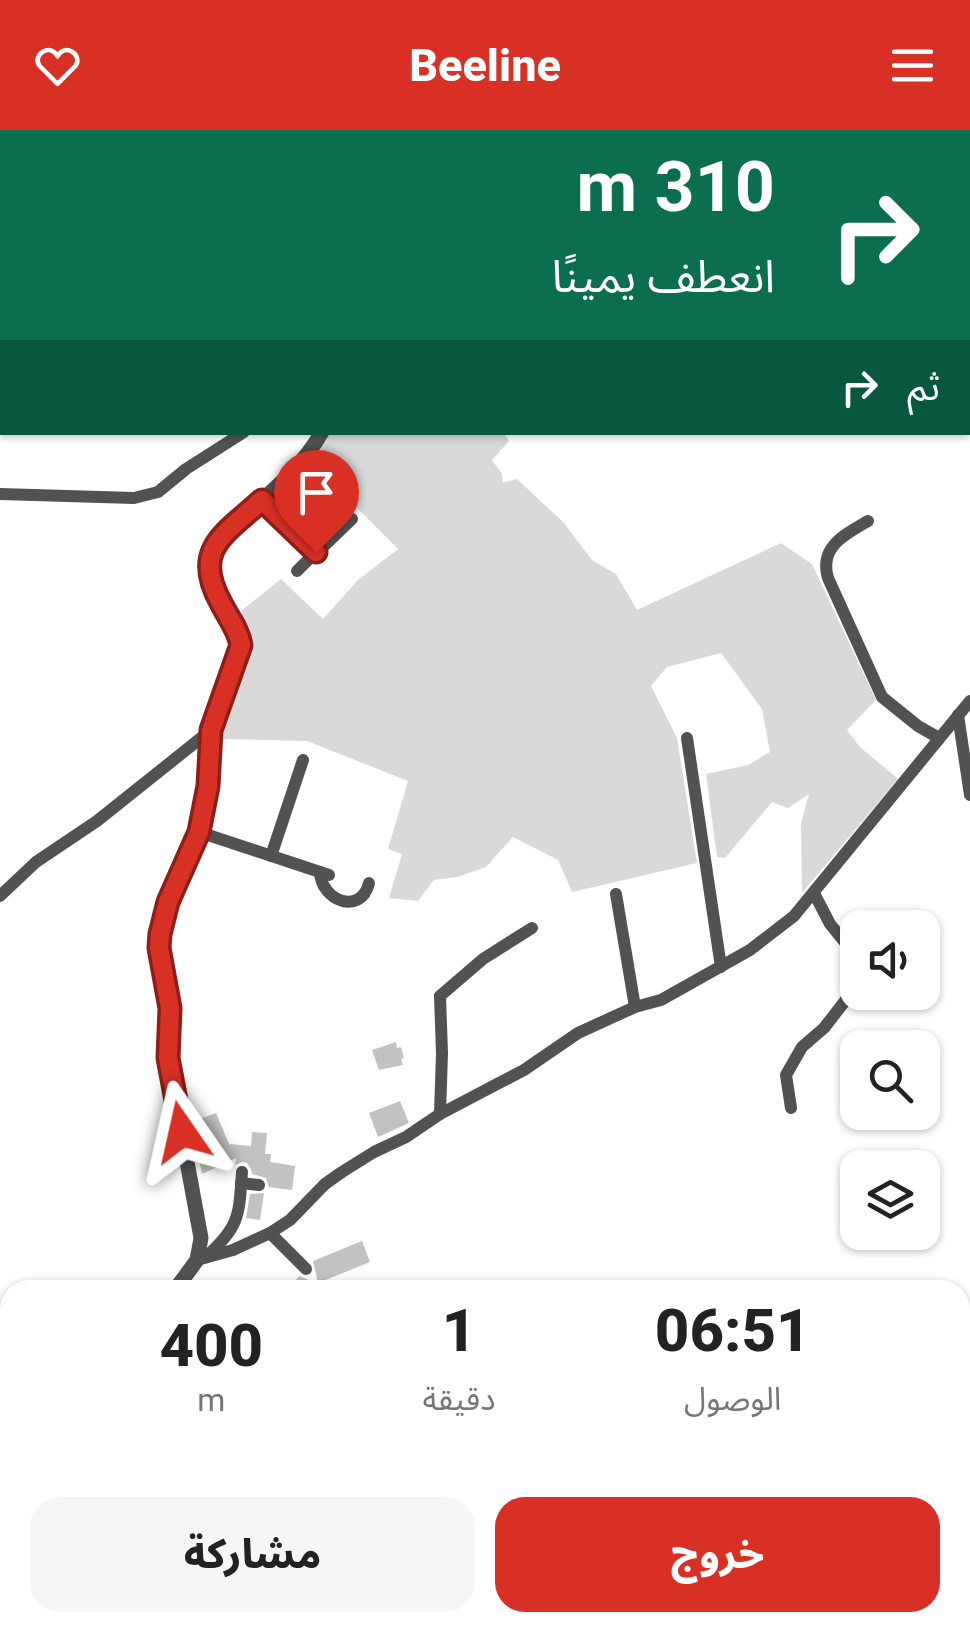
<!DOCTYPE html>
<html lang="ar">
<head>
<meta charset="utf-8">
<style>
  body { margin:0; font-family:Roboto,"Noto Sans Arabic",sans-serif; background:#f6f6f6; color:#222; direction:rtl; height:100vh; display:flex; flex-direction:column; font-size:38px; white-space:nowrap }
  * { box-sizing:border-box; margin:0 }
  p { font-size:32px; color:#767676 }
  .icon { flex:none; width:55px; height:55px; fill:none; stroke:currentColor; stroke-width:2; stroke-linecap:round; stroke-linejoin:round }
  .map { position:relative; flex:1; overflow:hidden; direction:ltr }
  .drawer { position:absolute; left:0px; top:1150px; width:970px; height:352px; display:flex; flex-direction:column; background:#fff; border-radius:30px 30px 0 0; box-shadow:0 2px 8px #0004; direction:rtl }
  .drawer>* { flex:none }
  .hud { position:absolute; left:0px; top:0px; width:970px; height:305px; box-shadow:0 2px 8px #0004; direction:rtl; background:#0b6e4f; color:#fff; overflow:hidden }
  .tools { position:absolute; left:840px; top:780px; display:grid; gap:20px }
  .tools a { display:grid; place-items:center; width:100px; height:100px; border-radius:20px; background:#fff; box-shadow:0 2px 8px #0004; font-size:50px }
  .pin { position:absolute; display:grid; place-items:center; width:85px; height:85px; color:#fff; margin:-102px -42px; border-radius:50% 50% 50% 0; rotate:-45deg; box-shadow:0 0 10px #0007 }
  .pin .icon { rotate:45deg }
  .me { position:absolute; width:110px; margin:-55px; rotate:349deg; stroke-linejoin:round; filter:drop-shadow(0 0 8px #0008) }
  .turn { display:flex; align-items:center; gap:35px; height:210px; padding:0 30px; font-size:45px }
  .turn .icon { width:130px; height:130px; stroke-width:2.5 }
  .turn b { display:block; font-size:70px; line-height:85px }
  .then { display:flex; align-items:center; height:95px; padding:0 30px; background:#0003; gap:20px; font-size:38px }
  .eta { display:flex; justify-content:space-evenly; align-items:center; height:170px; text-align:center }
  .eta b { font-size:60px; font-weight:800; line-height:70px }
  .action { display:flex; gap:20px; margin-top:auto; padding:20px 30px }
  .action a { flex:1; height:115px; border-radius:30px; background:#d93025; color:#fff; font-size:40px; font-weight:800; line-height:115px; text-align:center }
  .action a+a { background:#f6f6f6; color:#222 }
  header { display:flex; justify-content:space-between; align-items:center; height:130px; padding:0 30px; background:#d93025; color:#fff; font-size:45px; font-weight:800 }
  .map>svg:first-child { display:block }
  .green { fill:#d9d9d9 }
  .building { fill:#c2c2c2 }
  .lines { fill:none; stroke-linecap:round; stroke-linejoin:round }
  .minor { stroke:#525252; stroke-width:12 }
  .tertiary { stroke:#525252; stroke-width:15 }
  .route-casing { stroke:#8d1f18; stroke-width:25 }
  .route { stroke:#d93025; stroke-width:18 }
</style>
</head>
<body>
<header><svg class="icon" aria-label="menu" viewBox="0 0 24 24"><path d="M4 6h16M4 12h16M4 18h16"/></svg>Beeline<svg class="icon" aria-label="heart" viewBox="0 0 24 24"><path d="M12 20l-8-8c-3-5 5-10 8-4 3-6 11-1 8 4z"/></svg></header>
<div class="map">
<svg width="970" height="1501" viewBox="0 0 970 1501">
  <rect width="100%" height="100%" fill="#fff"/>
  <polygon class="green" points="331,302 504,303 509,311 492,330 502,344 503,353 517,349 564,393 592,430 616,444 637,480 781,413 812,434 876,570 847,600 860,617 898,649 802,763 801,693 809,664 788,678 772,672 725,728 717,727 706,644 748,635 770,622 762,579 721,523 667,537 651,556 677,608 697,733 572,762 558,730 513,707 486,737 457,747 434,750 418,771 389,768 402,724 388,719 408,651 307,611 221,609 223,588 250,513 241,481 281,449 323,489 358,450 398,419 357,378 335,387 300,346 318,324"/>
  <g class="building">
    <polygon points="396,912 397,918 401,917 404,928 401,929 403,935 379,940 372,920"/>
    <polygon points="400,971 409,993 378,1007 369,983"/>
    <polygon points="216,983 229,1014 251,1016 252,1002 267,1003 265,1024 271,1024 270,1032 295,1036 292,1060 269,1057 266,1048 252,1044 251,1039 247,1033 242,1032 235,1035 236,1028 202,1044 195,1010 206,1006 200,989"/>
    <polygon points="264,1063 260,1090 246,1088 250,1064"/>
    <polygon points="362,1111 370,1132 318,1153 313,1131"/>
    <polygon points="299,1146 307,1149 322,1160 288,1160"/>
  </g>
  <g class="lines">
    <g class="minor">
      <polyline points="287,347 311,373 335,405"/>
      <polyline points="0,364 134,368 158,362 186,339 244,302"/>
      <polyline points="262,370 316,422 297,441"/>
      <path d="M868,391c-24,14 -49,26 -40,57l54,119 36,29 21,12"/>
      <polyline points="325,415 352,389"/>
      <polyline points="958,585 970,665"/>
      <polyline points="687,608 721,837"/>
      <polyline points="199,702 329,745"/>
      <polyline points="271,726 303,630"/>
      <path d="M320,742c1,29 41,44 49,11"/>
      <polyline points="814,763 830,794 848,816 852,842 858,856"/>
      <polyline points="616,764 635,877"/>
      <polyline points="0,766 36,732 97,691 211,600"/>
      <polyline points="791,978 786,945 802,917 824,898 845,871 858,859"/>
      <polyline points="440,984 442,923 440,866 483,829 532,798"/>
      <polyline points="241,1053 259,1055"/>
      <polyline points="270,1103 306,1139"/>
      <path d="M207,1126c33,-30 32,-41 35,-84"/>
      <polyline points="197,1130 233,1120 270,1103 290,1090 325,1054 342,1042 374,1022 406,1007 440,984 524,940 578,903 635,877 661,870 750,820 794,786 970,571"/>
      <polyline points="538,1492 538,1501"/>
      <polyline points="583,1492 584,1501"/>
    </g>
    <g class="tertiary">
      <polyline points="417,2 417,0"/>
      <polyline points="794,2 796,0"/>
      <path d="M175,1160l22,-30 4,-22 -33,-180 1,-50 -10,-60 9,-47 34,-79 5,-36 4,-56 30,-85c-10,-44 -50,-56 -22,-106 35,-34 78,-63 103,-107"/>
      <polyline points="0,1353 10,1349"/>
      <polyline points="117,1492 124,1501"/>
    </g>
  </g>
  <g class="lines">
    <defs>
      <path id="route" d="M182,1002l-14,-74 2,-50 -11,-60 1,-14 8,-32 31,-70 9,-46 3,-56 30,-85c-3,-16 -13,-28 -20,-42 -30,-54 4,-69 41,-103l54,52"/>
    </defs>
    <use href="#route" class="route-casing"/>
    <use href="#route" class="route"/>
  </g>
</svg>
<div class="tools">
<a><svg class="icon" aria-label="sound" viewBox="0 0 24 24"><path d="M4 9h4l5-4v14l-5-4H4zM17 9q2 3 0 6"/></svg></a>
<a><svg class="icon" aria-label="search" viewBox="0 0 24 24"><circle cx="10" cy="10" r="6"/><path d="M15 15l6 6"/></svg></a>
<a><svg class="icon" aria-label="layers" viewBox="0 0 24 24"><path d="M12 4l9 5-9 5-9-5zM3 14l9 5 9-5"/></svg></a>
</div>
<div class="pin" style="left:316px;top:422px;background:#d93025"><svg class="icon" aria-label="arrive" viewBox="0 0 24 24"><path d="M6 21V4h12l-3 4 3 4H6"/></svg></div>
<svg class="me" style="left:182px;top:1002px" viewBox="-20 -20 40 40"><path d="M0-17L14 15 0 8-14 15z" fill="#d93025" stroke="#fff" stroke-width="4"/></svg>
<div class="hud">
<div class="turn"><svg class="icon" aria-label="right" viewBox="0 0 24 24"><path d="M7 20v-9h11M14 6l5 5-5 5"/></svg><div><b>310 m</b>انعطف يمينًا</div></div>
<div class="then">ثم<svg class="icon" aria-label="right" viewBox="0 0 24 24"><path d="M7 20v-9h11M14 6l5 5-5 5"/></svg></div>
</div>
<section class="drawer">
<div class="eta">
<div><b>06:51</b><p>الوصول</p></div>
<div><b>1</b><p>دقيقة</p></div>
<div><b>400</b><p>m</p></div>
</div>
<div class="action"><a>خروج</a><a>مشاركة</a></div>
</section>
</div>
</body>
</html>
